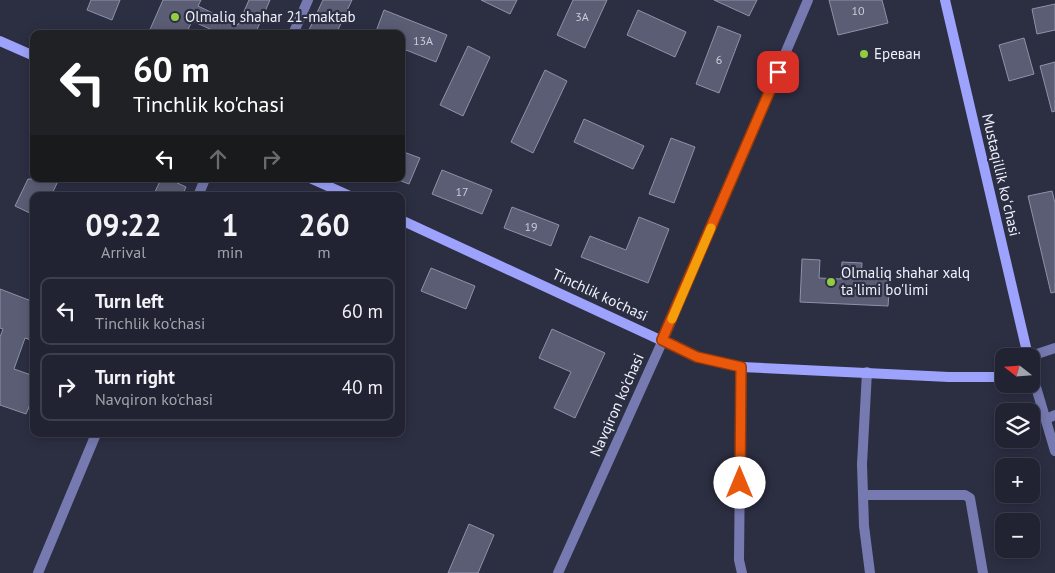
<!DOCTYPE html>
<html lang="en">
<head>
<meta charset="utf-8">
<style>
  body { margin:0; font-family:"PT Sans",sans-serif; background:#2d2f3e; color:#f1f3f6; height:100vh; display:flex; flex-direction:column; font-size:19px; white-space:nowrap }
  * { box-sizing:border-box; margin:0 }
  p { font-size:16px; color:#a2a4ac }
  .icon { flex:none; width:28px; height:28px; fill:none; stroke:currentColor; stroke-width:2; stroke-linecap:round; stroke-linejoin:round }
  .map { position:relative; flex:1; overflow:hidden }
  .side { position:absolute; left:30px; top:192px; width:375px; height:245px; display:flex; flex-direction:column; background:#212232; border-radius:10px; box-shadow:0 2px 12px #0003,0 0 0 1px #3e3f4d }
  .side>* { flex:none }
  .banner { position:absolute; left:30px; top:30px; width:375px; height:152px; border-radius:10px; box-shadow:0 2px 12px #0003,0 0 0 1px #3e3f4d; background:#202124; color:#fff; overflow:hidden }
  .needle { width:32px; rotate:287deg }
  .fabs { position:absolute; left:995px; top:348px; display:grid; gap:10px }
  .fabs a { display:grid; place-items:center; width:45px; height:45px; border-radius:10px; background:#212232; box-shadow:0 2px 12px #0003,0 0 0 1px #3e3f4d; font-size:25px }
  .pin { position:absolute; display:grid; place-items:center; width:42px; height:42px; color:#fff; margin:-21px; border-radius:10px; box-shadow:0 2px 8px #0006 }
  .me { position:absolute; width:55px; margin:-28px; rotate:0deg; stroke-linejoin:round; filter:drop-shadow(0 0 4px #0008) }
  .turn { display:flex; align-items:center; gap:18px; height:105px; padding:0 20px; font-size:22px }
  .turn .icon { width:65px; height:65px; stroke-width:2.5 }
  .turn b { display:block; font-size:35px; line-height:42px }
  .lanes { display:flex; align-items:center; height:48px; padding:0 20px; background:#0003; justify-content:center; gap:25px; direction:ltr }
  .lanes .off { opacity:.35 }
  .eta { display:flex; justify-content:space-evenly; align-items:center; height:85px; text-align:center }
  .eta b { font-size:30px; font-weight:800; line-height:35px }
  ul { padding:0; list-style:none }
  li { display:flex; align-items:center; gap:15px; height:68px; margin:0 10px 8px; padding:0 10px; border:2px solid #3e3f4d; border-radius:10px }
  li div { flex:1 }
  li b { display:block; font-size:19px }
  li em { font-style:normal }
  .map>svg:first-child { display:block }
  .building { fill:#5a5d74; stroke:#8e92aa }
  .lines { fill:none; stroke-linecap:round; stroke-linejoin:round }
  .minor { stroke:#767ab1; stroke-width:10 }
  .tertiary { stroke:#767ab1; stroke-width:10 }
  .secondary { stroke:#9da3fc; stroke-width:10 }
  .route-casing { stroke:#983908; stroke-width:12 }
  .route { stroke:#ea580c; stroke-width:9 }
  .slow { stroke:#f59e0b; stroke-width:9 }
  .poi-dot { fill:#91cd40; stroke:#2c2e42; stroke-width:2 }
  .labels { text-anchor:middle; stroke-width:4.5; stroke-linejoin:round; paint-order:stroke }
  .number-label { font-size:12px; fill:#cacddb }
  .poi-label { font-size:15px; fill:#f0f2fd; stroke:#2c2e42; text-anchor:start }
  .street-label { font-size:15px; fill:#f0f2fd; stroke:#2c2e42 }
</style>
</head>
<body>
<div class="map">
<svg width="1055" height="573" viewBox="0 0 1055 573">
  <rect width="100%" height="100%" fill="#2c2e42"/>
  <g class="building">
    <polygon points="91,0 120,0 112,20 87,10"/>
    <polygon points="163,0 201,0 198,6 238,25 249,0 270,0 256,32 259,34 221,34 192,21 186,34 148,34"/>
    <polygon points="323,0 352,0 336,34 307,34"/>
    <polygon points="481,0 517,0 510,14"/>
    <polygon points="573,0 607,0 585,48 557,35"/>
    <polygon points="714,0 757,0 749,16"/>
    <polygon points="829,0 882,0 888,23 838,35"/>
    <polygon points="1055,4 1055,30 1037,34 1032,9"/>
    <polygon points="384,10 447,35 436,62 401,48 401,34 375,34"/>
    <polygon points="638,10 686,32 675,57 627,35"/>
    <polygon points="718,26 741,35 719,93 696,84"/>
    <polygon points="1024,38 1034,74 1009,81 999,45"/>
    <polygon points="468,46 490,57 463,116 440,105"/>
    <polygon points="1055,62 1055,111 1052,112 1040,66"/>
    <polygon points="545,70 567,81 533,153 511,142"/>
    <polygon points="584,119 644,146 633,169 574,142"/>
    <polygon points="671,138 695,147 674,203 649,194"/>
    <polygon points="401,151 420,158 409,184 401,181"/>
    <polygon points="442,170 492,190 482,214 432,194"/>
    <polygon points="28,179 59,179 51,196 34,196 34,215 15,206"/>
    <polygon points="161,179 169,179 186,187 182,196 153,196"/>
    <polygon points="1052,191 1055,203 1055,292 1051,293 1028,196"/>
    <polygon points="512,207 559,225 551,246 504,228"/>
    <polygon points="639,217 669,229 648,283 581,257 590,236 626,250"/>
    <polygon points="802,259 820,260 819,278 841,279 842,262 862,263 861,277 890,278 888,306 800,302"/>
    <polygon points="431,268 475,286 466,309 421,291"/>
    <polygon points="0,289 34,302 34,341 25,338 14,369 34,376 34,395 26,414 0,405 0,337 3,329 0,328"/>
    <polygon points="552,329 605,353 575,418 554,408 571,372 539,358"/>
    <polygon points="469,524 494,535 478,573 448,573"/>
  </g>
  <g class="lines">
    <g class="minor">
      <polyline points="293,34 308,0"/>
      <polyline points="198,196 205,179"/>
      <polyline points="1031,356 1055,348"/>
      <polyline points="741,367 739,560 742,573"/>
      <polyline points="867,372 862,464 864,526 870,573"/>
      <polyline points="1046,419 1055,415"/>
      <polyline points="863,495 965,495 970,498 983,573"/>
      <polyline points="38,573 96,434"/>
      <polyline points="558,573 663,340 808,0"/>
    </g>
    <polyline class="tertiary" points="1033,377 1055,451"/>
    <g class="secondary">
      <polyline points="945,0 1028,356"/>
      <polyline points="0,41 34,56"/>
      <polyline points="312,179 350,196"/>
      <polyline points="401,220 697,357 741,367 949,377 1004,377"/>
      <polyline points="1031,369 1033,377 1031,377"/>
    </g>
  </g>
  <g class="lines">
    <defs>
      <polyline id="route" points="740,483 741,367 697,357 662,340 778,72"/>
    </defs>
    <use href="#route" class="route-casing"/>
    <use href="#route" class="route"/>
    <polyline class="slow" points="672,319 711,228"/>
  </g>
  <g class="poi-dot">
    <circle cx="175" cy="17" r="5"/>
    <circle cx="864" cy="54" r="5"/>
    <circle cx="831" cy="282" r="5"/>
  </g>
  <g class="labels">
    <g class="number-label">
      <text x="858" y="15">10</text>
      <text x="582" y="21">3А</text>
      <text x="423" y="45">13А</text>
      <text x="719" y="64">6</text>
      <text x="462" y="196">17</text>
      <text x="531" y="231">19</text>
    </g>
    <g class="poi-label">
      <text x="185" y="22">Olmaliq shahar 21-maktab</text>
      <text x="874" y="59">Ереван</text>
      <text x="841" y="278">Olmaliq shahar xalq<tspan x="841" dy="17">ta'limi bo'limi</tspan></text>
    </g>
    <g class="street-label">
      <text transform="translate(1001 175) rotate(77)" y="5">Mustaqillik koʻchasi</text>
      <text transform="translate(600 295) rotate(25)" y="5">Tinchlik ko'chasi</text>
      <text transform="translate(617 405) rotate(-66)" y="5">Navqiron ko'chasi</text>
    </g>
  </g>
</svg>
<div class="fabs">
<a><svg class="needle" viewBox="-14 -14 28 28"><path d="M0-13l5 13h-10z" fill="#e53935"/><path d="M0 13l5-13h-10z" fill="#a2a4ac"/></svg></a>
<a><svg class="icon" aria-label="layers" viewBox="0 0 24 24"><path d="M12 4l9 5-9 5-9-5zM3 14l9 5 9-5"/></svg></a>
<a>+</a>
<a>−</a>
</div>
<div class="pin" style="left:778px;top:72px;background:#d93025"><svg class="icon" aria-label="arrive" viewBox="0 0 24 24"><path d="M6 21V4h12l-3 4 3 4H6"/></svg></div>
<svg class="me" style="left:740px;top:483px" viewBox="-20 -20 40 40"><circle r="19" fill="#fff"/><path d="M0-13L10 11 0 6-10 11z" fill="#ea580c"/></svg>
<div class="banner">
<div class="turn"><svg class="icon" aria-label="left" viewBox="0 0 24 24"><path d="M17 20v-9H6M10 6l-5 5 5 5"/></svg><div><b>60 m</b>Tinchlik ko'chasi</div></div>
<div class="lanes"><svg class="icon" aria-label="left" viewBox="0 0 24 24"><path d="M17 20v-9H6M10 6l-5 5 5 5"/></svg><svg class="icon off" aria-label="ahead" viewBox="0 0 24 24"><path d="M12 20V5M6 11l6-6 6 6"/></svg><svg class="icon off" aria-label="right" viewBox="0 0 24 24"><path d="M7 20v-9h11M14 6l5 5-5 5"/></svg></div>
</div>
<section class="side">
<div class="eta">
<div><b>09:22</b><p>Arrival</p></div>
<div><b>1</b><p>min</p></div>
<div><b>260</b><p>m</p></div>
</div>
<ul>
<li><svg class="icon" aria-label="left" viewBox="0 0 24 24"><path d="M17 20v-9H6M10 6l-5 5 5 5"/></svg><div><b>Turn left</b><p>Tinchlik ko'chasi</p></div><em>60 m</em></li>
<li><svg class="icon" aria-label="right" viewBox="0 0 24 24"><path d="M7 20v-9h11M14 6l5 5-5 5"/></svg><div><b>Turn right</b><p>Navqiron ko'chasi</p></div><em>40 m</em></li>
</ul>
</section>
</div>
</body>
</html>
